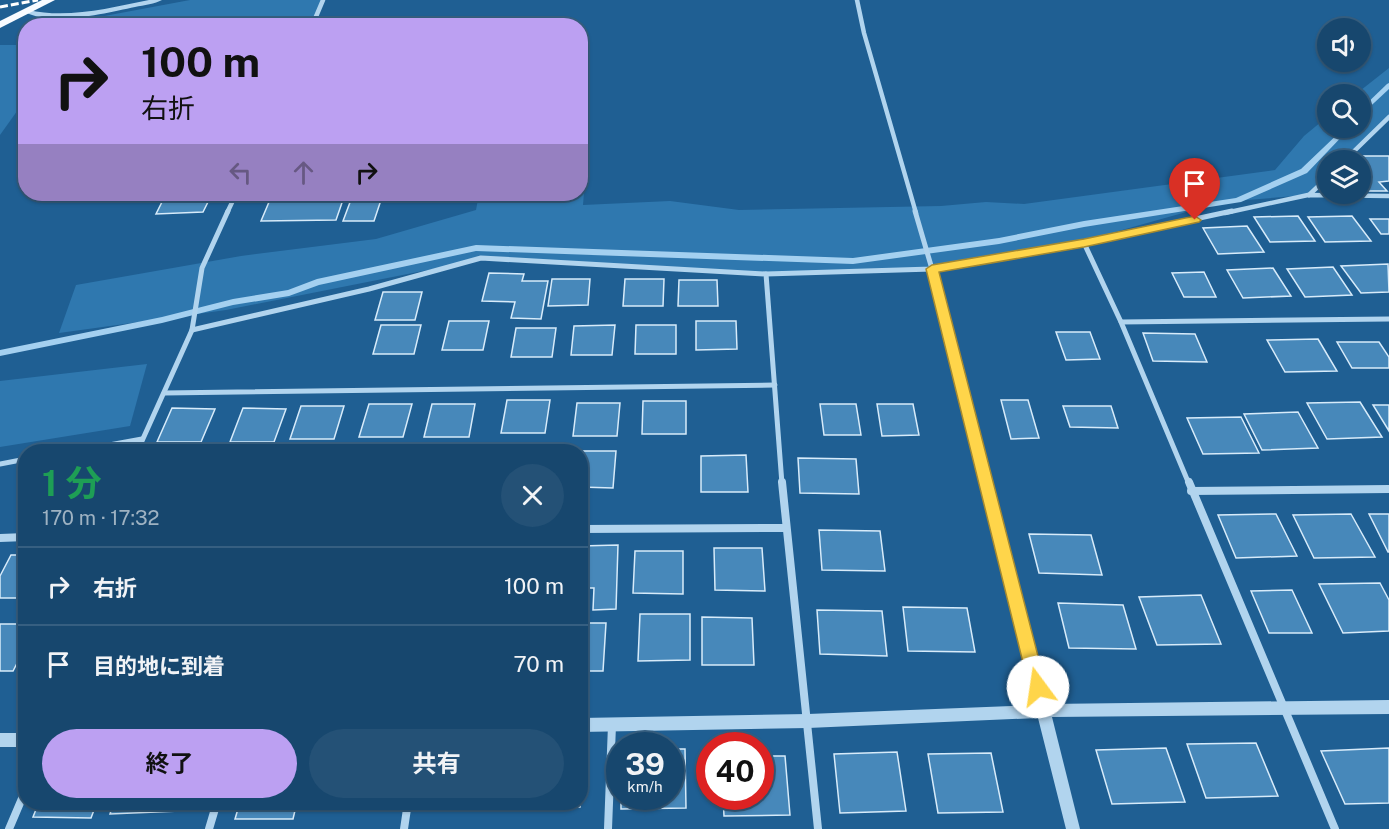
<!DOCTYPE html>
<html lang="ja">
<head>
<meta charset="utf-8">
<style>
  body { margin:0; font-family:"Public Sans","Noto Sans JP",sans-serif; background:#245176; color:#f1f3f6; height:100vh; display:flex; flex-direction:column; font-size:22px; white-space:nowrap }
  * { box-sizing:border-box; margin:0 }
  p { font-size:20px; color:#9eb2c2 }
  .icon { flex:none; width:33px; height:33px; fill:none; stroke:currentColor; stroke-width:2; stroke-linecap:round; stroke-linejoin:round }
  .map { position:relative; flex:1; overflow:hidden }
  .panel { position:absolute; left:18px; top:444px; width:570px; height:366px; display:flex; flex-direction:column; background:#17476e; border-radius:24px; box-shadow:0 2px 4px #0004,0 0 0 2px #365f81 }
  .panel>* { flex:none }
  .banner { position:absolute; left:18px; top:18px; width:570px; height:183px; border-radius:24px; box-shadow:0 2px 4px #0004,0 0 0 2px #365f81; background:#bca0f2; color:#111; overflow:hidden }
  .buttons { position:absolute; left:1317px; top:18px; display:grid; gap:12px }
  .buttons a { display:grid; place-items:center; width:54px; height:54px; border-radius:50%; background:#17476e; box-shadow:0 2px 4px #0004,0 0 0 2px #365f81; font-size:30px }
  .speed { position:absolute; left:606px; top:732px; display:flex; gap:12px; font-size:30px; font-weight:700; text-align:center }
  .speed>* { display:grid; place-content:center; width:78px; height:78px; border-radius:50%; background:#17476e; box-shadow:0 2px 4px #0004,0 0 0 2px #365f81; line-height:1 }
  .speed small { font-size:15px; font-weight:400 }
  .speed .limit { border:9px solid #d22; background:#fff; color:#111 }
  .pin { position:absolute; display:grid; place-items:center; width:51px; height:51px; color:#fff; margin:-62px -26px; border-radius:50% 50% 50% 0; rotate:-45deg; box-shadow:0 0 6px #0007 }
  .pin .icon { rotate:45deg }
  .me { position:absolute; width:66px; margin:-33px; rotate:346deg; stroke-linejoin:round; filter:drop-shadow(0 0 4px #0008) }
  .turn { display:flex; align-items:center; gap:21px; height:126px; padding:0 24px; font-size:27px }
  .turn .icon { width:78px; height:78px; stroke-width:2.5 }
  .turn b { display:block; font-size:42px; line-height:51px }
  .lanes { display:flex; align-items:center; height:57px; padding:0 24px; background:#0003; justify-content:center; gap:30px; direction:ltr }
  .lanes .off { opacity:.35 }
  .round { display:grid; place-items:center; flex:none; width:63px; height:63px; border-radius:32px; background:#245176 }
  .head { display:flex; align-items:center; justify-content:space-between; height:102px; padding:0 24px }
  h1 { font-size:36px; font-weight:700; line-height:45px; color:#1e9e55 }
  .primary-button { display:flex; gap:12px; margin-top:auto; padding:12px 24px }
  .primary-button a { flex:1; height:69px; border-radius:36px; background:#bca0f2; color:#111; font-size:24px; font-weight:700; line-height:69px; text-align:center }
  .primary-button a+a { background:#245176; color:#f1f3f6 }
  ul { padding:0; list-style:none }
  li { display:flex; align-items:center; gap:18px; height:78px; padding:0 24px; border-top:2px solid #365f81 }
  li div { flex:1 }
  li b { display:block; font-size:22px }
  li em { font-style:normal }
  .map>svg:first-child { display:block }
  .green { fill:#2f78af }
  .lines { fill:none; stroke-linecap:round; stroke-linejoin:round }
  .stream { fill:#a4d0f0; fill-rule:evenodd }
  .building { fill:#4788ba; stroke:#d7ebfa; stroke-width:1.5 }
  .minor-far2 { stroke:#b1d4ee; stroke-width:4.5 }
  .minor-far1 { stroke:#b1d4ee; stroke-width:5 }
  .minor { stroke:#b1d4ee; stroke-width:8 }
  .tertiary { fill:#b1d4ee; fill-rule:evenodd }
  .primary { fill:#f8fbff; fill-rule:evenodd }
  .rail { stroke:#fff; stroke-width:3; stroke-dasharray:8 3; stroke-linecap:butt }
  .route { fill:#ffd54a; stroke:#a68a30; stroke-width:1.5 }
</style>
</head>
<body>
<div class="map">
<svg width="1389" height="829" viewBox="0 0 1389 829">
  <rect width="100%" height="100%" fill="#1f5f93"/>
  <g class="green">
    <polygon points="190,0 323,0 312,25 78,26 83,20"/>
    <polygon points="0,45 26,45 25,100 0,135"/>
    <polygon points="1389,68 1389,117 1344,160 1328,160 1327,177 1308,195 1222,202 1065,246 932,269 778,274 481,258 453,265 226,310 59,333 76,285 241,256 376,239 476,210 479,194 580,194 581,167 586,167 583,205 670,201 739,210 941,206 986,202 1024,204 1275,170 1304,136 1327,117 1328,128 1360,128 1360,94 1356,94"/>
    <polygon points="147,364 130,426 0,447 0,381"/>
  </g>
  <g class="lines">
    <g class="stream">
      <polygon points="1389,83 1389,89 1360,116 1360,110 1387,84"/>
      <polygon points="1344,128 1350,128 1307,173 1241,202 1084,227 999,244 853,264 476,251 319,285 289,296 233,305 162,323 0,356 0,350 162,317 233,299 288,290 317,279 476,245 853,258 999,238 1084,221 1236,198 1301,169"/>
    </g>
  </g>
  <g class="building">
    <polygon points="1356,156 1389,156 1389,181 1379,182 1387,191 1360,191 1360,167 1364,167"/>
    <polygon points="166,194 212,194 203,212 156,214"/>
    <polygon points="345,194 336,220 261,221 272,195"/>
    <polygon points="352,197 382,197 374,221 343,221"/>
    <polygon points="1298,216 1315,241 1270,242 1254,217"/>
    <polygon points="1352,216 1371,241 1325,242 1308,217"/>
    <polygon points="1370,219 1389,219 1389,234 1381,234"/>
    <polygon points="1247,226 1264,252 1218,254 1203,228"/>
    <polygon points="1388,264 1389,292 1361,293 1341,266"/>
    <polygon points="1333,267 1352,295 1305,297 1287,269"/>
    <polygon points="1273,268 1291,296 1243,298 1227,270"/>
    <polygon points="1204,272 1216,297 1184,297 1172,273"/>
    <polygon points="489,273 524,274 522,281 548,281 541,319 511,318 515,302 482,301"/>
    <polygon points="552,279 590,279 588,305 548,306"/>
    <polygon points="625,279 664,279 663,306 623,306"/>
    <polygon points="679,280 717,280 718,306 678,306"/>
    <polygon points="383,292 422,292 415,320 375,320"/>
    <polygon points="449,321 489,321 483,350 442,350"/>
    <polygon points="696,321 736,321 737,349 696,350"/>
    <polygon points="381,325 421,325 414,354 373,354"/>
    <polygon points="615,325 612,355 571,355 574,326"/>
    <polygon points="636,325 676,325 676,354 635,354"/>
    <polygon points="516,328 556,328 552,357 511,357"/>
    <polygon points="1056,332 1090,332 1100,359 1066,360"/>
    <polygon points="1143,333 1195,334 1207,362 1153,361"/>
    <polygon points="1318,339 1337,371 1285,372 1267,340"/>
    <polygon points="1337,342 1379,342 1389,357 1389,368 1352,368"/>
    <polygon points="507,400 550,400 545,433 501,433"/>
    <polygon points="1001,400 1028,400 1039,438 1011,439"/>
    <polygon points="643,401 686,401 686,434 642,434"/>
    <polygon points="1360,402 1382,437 1327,439 1307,403"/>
    <polygon points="577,403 620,403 617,436 573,436"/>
    <polygon points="369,404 412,404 403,437 359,437"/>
    <polygon points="432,404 475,404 469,437 424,437"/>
    <polygon points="820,404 856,404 861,435 824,435"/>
    <polygon points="877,404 913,404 919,435 882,436"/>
    <polygon points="1373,405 1389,405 1389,431"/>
    <polygon points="301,406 344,406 334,439 290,439"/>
    <polygon points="1063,406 1111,406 1118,428 1070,427"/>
    <polygon points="172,408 215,409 201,442 157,442"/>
    <polygon points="243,408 286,409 274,442 230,442"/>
    <polygon points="1298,412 1318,448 1262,450 1244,414"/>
    <polygon points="1241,417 1259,453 1203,454 1187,418"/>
    <polygon points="571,451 616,451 613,488 580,487 580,452"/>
    <polygon points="746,455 748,492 701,492 701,456"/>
    <polygon points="798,458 856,459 859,494 800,493"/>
    <polygon points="1276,514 1297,556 1236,558 1218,515"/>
    <polygon points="1351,514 1375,557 1314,558 1293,515"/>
    <polygon points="1369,514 1389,514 1389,552 1388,552"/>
    <polygon points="819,530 880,531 885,571 822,570"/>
    <polygon points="1029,534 1091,535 1102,575 1039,573"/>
    <polygon points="618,545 616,609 593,610 594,588 580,588 580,546"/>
    <polygon points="714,548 762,548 765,591 715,590"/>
    <polygon points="635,551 683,551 683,594 633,593"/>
    <polygon points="11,555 26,555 26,598 0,598 0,576"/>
    <polygon points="1380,583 1389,600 1389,631 1343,633 1319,584"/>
    <polygon points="1292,590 1312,633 1269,633 1251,591"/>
    <polygon points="1201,595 1221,644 1157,645 1139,597"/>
    <polygon points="1058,603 1123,605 1136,649 1069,648"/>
    <polygon points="903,607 967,608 975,652 908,651"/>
    <polygon points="817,610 882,611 887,656 820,654"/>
    <polygon points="640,614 690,614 690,660 638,661"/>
    <polygon points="702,617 752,618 754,665 702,665"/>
    <polygon points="580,623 606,623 603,671 580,671"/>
    <polygon points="0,624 26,624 26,646 13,671 0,671"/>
    <polygon points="1256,743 1278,796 1206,798 1187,744"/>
    <polygon points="580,748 583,748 580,807 515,808 515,802 580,802"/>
    <polygon points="1166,748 1185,802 1112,804 1096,750"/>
    <polygon points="1389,748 1389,803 1345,804 1321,751"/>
    <polygon points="670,749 685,749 686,808 621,809 621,796 670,796"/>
    <polygon points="897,752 906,811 840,813 834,754"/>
    <polygon points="991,753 1003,812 938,813 928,754"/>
    <polygon points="760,756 785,756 790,815 724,816 723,796 760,796"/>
    <polygon points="39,802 97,802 91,818 33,817"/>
    <polygon points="114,802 182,802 180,811 110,814"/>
    <polygon points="240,802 297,802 293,819 235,819"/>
    <polygon points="317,802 375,802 374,809 316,809"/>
    <polygon points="422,802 491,802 491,808 421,809"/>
  </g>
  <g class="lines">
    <g class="minor-far2">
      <polyline points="857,0 864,33 916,213"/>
      <polyline points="312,26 323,0"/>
      <polyline points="1345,160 1389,117"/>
      <polyline points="1309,195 1328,177"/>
      <polyline points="227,213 236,194"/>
      <polyline points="1225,213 1308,195 1389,196"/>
    </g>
    <g class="minor-far1">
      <polyline points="915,211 932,269"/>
      <polyline points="1084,243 1121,322 1189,484"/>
      <polyline points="766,274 782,484"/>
      <polyline points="1121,322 1389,319"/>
      <polyline points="192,330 369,289 481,258 766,274 932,269 1084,243 1232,211"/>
      <polyline points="164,393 775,385"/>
      <polyline points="71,452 142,439"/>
      <polyline points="137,452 192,330 202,268 228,211"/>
      <polyline points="0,464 26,459"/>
    </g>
    <g class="minor">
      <polyline points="782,482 818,829"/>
      <polyline points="1189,482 1335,829"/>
      <polyline points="1191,491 1389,489"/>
      <polyline points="580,529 785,528"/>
      <polyline points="0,538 26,537"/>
      <polyline points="18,739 26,720"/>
      <polyline points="9,829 26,789"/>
      <polyline points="209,829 217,802"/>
      <polyline points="404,829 408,802"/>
      <polyline points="608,829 612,725"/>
    </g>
    <g class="tertiary">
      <path d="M149,0h13c-7,4 -18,5 -27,7 -29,6 -83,20 -110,5l3,-2c40,9 81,-2 121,-10z"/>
      <polygon points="932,266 937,269 1048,704 1389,700 1389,714 1052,717 1080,829 1066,829 1038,718 808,728 580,732 580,718 808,714 1035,705 927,269"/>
      <rect x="0" y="733" width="26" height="14"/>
    </g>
    <polygon class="primary" points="42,0 55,0 0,28 0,21"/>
    <polyline class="rail" points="0,7 38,0"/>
  </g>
  <polygon class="route" points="1195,216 1201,220 1199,222 1084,247 939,272 1046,687 1044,693 1038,696 1032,693 1029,687 926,269 932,265 1084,239"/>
</svg>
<div class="buttons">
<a><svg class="icon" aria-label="sound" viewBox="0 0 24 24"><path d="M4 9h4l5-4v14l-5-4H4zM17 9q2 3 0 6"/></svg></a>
<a><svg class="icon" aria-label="search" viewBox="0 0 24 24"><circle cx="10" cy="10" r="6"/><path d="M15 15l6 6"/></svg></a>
<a><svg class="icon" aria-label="layers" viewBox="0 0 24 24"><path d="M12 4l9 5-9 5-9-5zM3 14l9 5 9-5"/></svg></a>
</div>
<div class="speed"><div>39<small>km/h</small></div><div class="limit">40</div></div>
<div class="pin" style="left:1195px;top:220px;background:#d93025"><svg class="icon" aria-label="arrive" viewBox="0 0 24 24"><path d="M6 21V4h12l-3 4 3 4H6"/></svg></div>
<svg class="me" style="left:1038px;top:687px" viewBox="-20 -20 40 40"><circle r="19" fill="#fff"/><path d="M0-13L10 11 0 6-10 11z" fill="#ffd54a"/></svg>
<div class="banner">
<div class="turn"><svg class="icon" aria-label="right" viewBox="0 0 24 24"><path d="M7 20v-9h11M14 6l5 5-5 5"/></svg><div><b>100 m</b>右折</div></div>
<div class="lanes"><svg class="icon off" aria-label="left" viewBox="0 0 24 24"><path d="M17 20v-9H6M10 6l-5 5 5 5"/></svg><svg class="icon off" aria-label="ahead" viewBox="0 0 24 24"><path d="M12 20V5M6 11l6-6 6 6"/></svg><svg class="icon" aria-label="right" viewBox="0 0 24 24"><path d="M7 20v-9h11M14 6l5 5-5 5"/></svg></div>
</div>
<section class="panel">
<div class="head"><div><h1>1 分</h1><p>170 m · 17:32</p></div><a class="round"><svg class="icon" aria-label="close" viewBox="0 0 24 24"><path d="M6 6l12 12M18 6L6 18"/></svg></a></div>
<ul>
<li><svg class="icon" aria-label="right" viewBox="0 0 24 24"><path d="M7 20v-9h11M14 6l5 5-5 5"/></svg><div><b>右折</b></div><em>100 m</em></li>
<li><svg class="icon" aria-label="arrive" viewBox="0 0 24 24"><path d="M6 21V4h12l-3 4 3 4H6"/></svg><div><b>目的地に到着</b></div><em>70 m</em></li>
</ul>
<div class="primary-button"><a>終了</a><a>共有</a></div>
</section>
</div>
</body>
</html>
